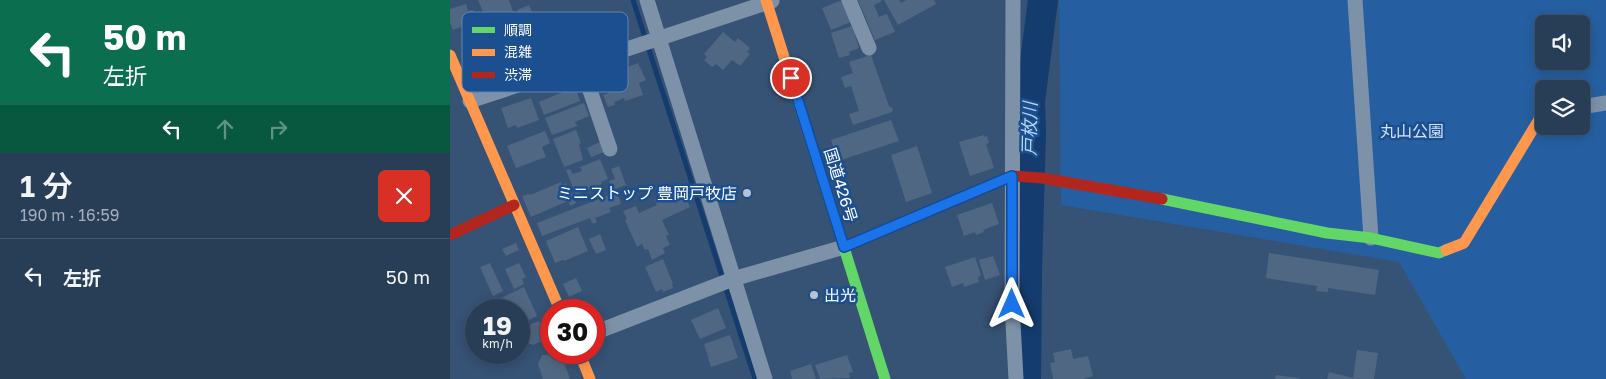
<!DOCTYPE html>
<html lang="ja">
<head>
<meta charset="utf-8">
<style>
  body { margin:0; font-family:"Golos Text","Noto Sans JP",sans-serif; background:#344961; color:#f1f3f6; height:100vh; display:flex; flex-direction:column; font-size:19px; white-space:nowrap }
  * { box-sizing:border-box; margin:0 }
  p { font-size:16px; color:#a5aeba }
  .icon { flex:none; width:28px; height:28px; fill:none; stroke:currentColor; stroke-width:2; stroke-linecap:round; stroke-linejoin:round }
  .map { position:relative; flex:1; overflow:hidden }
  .side { display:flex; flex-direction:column; background:#283e57; width:450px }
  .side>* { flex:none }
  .guide { background:#0b6e4f; color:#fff; overflow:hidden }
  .tools { position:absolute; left:1085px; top:15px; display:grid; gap:10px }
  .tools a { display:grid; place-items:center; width:55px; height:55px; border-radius:8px; background:#283e57; box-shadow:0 2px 12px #0003,0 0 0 1px #44576d; font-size:25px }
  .speed { position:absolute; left:15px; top:299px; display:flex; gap:10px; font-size:25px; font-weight:700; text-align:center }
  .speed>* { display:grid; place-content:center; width:65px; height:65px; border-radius:50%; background:#283e57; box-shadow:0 2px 12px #0003,0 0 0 1px #44576d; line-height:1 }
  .speed small { font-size:12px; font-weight:400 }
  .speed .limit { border:8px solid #d22; background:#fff; color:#111 }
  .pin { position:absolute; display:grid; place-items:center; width:42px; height:42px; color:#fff; margin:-21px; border:2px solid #fff; border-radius:50%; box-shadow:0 1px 5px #0007 }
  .me { position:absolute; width:55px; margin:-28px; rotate:0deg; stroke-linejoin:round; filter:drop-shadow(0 0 4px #0008) }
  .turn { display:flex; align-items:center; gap:18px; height:105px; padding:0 20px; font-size:22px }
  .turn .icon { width:65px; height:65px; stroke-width:2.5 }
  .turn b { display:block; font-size:35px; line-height:42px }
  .lanes { display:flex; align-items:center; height:48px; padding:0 20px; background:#0003; justify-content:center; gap:25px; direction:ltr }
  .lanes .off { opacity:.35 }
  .round { display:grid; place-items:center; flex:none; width:52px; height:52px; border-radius:8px; background:#344961 }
  .headline { display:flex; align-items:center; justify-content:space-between; height:85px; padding:0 20px }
  h1 { font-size:30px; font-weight:600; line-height:38px }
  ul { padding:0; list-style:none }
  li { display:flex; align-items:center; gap:15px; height:75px; padding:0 20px; border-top:1px solid #44576d }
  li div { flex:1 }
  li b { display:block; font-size:19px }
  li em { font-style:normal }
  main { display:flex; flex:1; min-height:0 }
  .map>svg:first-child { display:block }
  .green { fill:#265fa1; fill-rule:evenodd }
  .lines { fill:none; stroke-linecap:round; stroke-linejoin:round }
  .stream { stroke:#153c6e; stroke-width:5 }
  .river { stroke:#153c6e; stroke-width:30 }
  .building { fill:#506783 }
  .street { stroke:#7d92a8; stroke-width:15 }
  .fast { stroke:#63d668; stroke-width:11 }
  .slow { stroke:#ff974d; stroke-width:11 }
  .jam { stroke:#b3261e; stroke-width:11 }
  .route-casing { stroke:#114b97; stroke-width:12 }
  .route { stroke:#1a73e8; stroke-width:9 }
  .poi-dot { fill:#b9c2ce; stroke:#1b4f8f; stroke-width:2 }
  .labels { text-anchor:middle; stroke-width:5; stroke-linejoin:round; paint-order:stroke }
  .park-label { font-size:16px; fill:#cfe3fa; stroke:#1b4f8f }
  .street-label { font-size:16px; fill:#fff; stroke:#1b4f8f }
  .poi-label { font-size:16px; fill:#fff; stroke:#1b4f8f; text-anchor:end }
  .water-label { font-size:18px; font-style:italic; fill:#b5d3f5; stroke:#1b4f8f }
  .key { fill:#1b4f8f; stroke:#5f84b1; stroke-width:1 }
  .key-label { font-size:14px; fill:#fff }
</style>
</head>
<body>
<main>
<section class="side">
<div class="guide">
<div class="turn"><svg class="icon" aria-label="left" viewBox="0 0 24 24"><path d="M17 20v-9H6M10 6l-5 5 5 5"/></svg><div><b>50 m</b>左折</div></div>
<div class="lanes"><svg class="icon" aria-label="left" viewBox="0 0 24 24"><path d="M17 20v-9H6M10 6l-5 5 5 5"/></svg><svg class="icon off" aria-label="ahead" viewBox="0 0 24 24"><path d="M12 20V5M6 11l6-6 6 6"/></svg><svg class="icon off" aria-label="right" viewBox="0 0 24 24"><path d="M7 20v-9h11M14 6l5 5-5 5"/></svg></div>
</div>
<div class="headline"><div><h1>1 分</h1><p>190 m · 16:59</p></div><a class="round" style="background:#d93025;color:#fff"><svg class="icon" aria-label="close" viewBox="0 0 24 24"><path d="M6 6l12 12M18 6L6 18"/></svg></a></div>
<ul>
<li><svg class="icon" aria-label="left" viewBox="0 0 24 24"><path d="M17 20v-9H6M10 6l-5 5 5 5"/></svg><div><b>左折</b></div><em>50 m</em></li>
</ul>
</section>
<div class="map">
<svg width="1156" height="379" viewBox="0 0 1156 379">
  <rect width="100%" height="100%" fill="#365274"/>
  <path class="green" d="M609,0h547v379h-140l-67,-117 -338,-57zM1094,24h37v37h-37zM1094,89h37v37h-37z"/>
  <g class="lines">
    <polyline class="stream" points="183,0 305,379"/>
    <polyline class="river" points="576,379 577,271 581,133 580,101 593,0"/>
  </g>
  <g class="building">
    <polygon points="28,0 59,0 67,23 41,31"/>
    <polygon points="392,0 401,22 381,30 372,8"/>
    <polygon points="408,0 431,0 432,1 424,5 429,17 437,14 445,32 425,40"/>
    <polygon points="434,0 449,0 451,3 456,0 484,0 486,4 448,25"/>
    <polygon points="16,4 18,11 23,10 27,21 3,30 0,22 0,9"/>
    <polygon points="79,5 84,16 72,21 67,10"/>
    <polygon points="402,26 409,48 399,52 400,55 389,58 381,33"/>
    <polygon points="273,32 285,42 288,38 300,48 297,52 300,54 290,66 282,60 273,70 266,64 262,67 254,60 257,57 254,54"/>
    <polygon points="421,55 439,106 443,109 442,112 403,125 399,114 409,111 401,86 395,88 391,77 403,73 399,62"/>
    <polygon points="188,63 196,80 189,83 193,95 175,101 174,98 164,102 165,105 158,107 153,95 159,93 153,76"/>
    <polygon points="125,87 130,101 94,115 89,102"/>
    <polygon points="81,98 89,120 67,128 66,125 58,128 51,108"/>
    <polygon points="134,103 139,116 125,122 127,126 102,135 95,118"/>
    <polygon points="441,120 449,141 388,161 381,140"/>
    <polygon points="126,130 131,143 129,144 133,160 114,167 103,139"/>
    <polygon points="95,131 100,143 92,147 96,157 66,168 57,146"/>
    <polygon points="534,135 534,137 537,136 539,143 536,144 544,168 520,176 509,142"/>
    <polygon points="150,142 154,152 141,157 137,148"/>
    <polygon points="467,146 482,193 456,202 441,155"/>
    <polygon points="150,159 158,179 151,182 152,184 126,195 116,170 120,169 123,174 132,171 130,167"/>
    <polygon points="169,166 176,185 162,190 159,181 165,179 161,169"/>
    <polygon points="111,182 112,185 116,183 119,192 121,191 126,203 120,206 118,201 81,217 72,196 79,194 80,195"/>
    <polygon points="232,189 240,207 212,220 219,235 216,236 220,245 213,248 215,253 202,260 198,249 195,250 192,244 187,247 175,220 177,219 173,211 186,206 189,213 207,205 204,199 216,193 217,196"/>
    <polygon points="167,192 171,204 159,208 161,212 145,218 147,222 143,224 140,218 92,236 87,223"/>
    <polygon points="542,203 549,224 533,230 534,232 526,235 525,232 514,236 507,215"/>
    <polygon points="128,227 138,251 114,261 113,260 105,263 96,241"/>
    <polygon points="150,234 156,250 146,254 139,239"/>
    <polygon points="66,243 69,250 56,256 52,249"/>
    <polygon points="819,253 929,270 925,295 878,288 878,292 866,291 867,286 816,278"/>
    <polygon points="543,256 550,275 535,280 529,260"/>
    <polygon points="525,257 531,275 528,277 529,282 514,287 513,283 502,287 495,267"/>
    <polygon points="213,259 223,284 222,284 223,288 213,292 212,289 206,292 195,267"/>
    <polygon points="40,263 53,291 43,296 30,267"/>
    <polygon points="69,263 76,277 72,279 74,284 64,289 55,269"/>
    <polygon points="126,278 132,291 119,297 113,284"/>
    <polygon points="74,287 87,316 69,325 69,310 49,310 45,301"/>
    <polygon points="268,308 276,328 250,339 241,320"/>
    <polygon points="89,321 97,339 83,345 69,339 69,329"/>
    <polygon points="280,335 288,358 261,367 254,344"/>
    <polygon points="621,349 623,359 638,356 643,376 633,379 603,379 600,363 605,362 603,353"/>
    <polygon points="907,350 928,353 924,379 903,379"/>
    <polygon points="115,354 117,361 114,362 120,379 93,379 88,364 92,355"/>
    <polygon points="397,355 403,372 399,373 400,378 370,379 365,365"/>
    <polygon points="361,364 366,379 342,379 340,371"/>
    <polygon points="879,372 903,378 903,379 877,379"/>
    <polygon points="826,375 849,378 849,379 825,379"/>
  </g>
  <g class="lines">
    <g class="street">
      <polyline points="197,0 315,379"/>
      <polyline points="399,0 419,48"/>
      <polyline points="563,0 562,304 566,379"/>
      <polyline points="905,0 921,238"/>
      <polyline points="131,64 160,149"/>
      <polyline points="20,101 322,1"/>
      <polyline points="1131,107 1156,103"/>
      <polyline points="144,333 283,279 394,247"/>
    </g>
    <g class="fast">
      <polyline points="712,199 877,233 921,238 989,253 996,250"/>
      <polyline points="382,209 435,379"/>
    </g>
    <g class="slow">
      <polyline points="316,0 382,209"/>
      <polyline points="0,55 110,310"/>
      <polyline points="996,250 1014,243 1088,121 1094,118"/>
      <polyline points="129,352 140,379"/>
    </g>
    <g class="jam">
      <polyline points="0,235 64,205"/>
      <polyline points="394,247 562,176 592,178 712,199"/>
    </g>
  </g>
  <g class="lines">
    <defs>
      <polyline id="route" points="341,78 394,247 562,176 562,304"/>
    </defs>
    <use href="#route" class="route-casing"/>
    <use href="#route" class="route"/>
  </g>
  <g class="poi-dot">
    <circle cx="297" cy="193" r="5"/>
    <circle cx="364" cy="295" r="5"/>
  </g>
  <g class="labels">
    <g class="park-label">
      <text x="962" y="137">丸山公園</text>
    </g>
    <g class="street-label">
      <text transform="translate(391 185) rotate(73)" y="6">国道426号</text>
    </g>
    <g class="poi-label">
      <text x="287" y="199">ミニストップ 豊岡戸牧店</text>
      <text x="374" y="301" text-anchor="start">出光</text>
    </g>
    <g class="water-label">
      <text transform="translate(580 129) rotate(-89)" y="6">戸枚川</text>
    </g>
  </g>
  <rect x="12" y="12" width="166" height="80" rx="8" class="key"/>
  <rect x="22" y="27" width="23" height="6" fill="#63d668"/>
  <rect x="22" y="49" width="23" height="7" fill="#ff974d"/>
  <rect x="22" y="72" width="23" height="6" fill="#b3261e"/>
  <g class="key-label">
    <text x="54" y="35">順調</text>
    <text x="54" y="57">混雑</text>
    <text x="54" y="80">渋滞</text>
  </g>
</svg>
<div class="tools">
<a><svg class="icon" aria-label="sound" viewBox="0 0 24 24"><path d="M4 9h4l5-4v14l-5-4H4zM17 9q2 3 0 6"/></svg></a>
<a><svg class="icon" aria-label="layers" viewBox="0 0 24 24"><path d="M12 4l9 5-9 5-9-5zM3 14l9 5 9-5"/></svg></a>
</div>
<div class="speed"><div>19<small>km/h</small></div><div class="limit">30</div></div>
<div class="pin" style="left:341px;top:78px;background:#d93025"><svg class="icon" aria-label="arrive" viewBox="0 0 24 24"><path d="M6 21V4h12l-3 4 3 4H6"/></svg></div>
<svg class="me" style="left:562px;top:304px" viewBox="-20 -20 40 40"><path d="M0-17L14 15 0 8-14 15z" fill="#1a73e8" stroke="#fff" stroke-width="4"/></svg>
</div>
</main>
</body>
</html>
